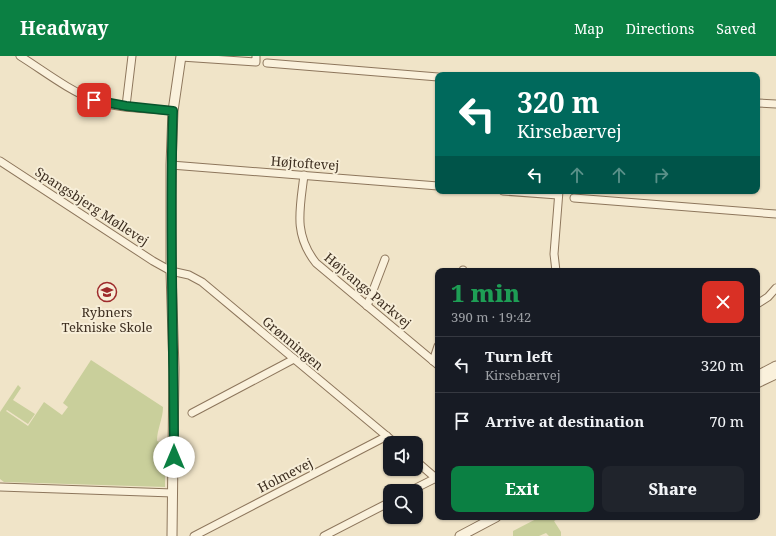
<!DOCTYPE html>
<html lang="en">
<head>
<meta charset="utf-8">
<style>
  body { margin:0; font-family:"Noto Serif",serif; background:#20242c; color:#f1f3f6; height:100vh; display:flex; flex-direction:column; font-size:15px; white-space:nowrap }
  * { box-sizing:border-box; margin:0 }
  p { font-size:13px; color:#9ea1a6 }
  .icon { flex:none; width:22px; height:22px; fill:none; stroke:currentColor; stroke-width:2; stroke-linecap:round; stroke-linejoin:round }
  .map { position:relative; flex:1; overflow:hidden }
  .side { position:absolute; left:435px; top:212px; width:325px; height:252px; display:flex; flex-direction:column; background:#171b24; border-radius:8px; box-shadow:0 1px 3px #0004 }
  .side>* { flex:none }
  .guide { position:absolute; left:435px; top:16px; width:325px; height:122px; border-radius:8px; box-shadow:0 1px 3px #0004; background:#00695c; color:#fff; overflow:hidden }
  .buttons { position:absolute; left:383px; top:380px; display:grid; gap:8px }
  .buttons a { display:grid; place-items:center; width:40px; height:40px; border-radius:8px; background:#171b24; box-shadow:0 1px 3px #0004; font-size:20px }
  .pin { position:absolute; display:grid; place-items:center; width:34px; height:34px; color:#fff; margin:-17px; border-radius:8px; box-shadow:0 2px 6px #0006 }
  .me { position:absolute; width:44px; margin:-22px; rotate:0deg; stroke-linejoin:round; filter:drop-shadow(0 0 3px #0008) }
  .turn { display:flex; align-items:center; gap:14px; height:84px; padding:0 16px; font-size:18px }
  .turn .icon { width:52px; height:52px; stroke-width:2.5 }
  .turn b { display:block; font-size:28px; line-height:34px }
  .lanes { display:flex; align-items:center; height:38px; padding:0 16px; background:#0003; justify-content:center; gap:20px; direction:ltr }
  .lanes .off { opacity:.35 }
  .round { display:grid; place-items:center; flex:none; width:42px; height:42px; border-radius:8px; background:#20242c }
  .summary { display:flex; align-items:center; justify-content:space-between; height:68px; padding:0 16px }
  h1 { font-size:24px; font-weight:800; line-height:30px; color:#1e9e55 }
  .action { display:flex; gap:8px; margin-top:auto; padding:8px 16px }
  .action a { flex:1; height:46px; border-radius:8px; background:#0b8043; color:#fff; font-size:16px; font-weight:800; line-height:46px; text-align:center }
  .action a+a { background:#20242c; color:#f1f3f6 }
  ul { padding:0; list-style:none }
  li { display:flex; align-items:center; gap:12px; height:56px; padding:0 16px; border-top:1px solid #363941 }
  li div { flex:1 }
  li b { display:block; font-size:15px }
  li em { font-style:normal }
  header { display:flex; align-items:center; gap:24px; box-sizing:border-box; height:56px; padding:0 20px; background:#0b8043; color:#fff }
  header strong { font-size:19px }
  nav { display:flex; gap:22px; margin-inline-start:auto; font-size:14px }
  .map>svg:first-child { display:block }
  .green { fill:#c9cf9b }
  .lines { fill:none; stroke-linecap:round; stroke-linejoin:round }
  .minor-casing { stroke:#8d765c; stroke-width:9 }
  .tertiary-casing { stroke:#8d765c; stroke-width:11 }
  .minor { stroke:#faf1dc; stroke-width:7 }
  .tertiary { stroke:#faf1dc; stroke-width:9 }
  .route-casing { stroke:#07532c; stroke-width:10 }
  .route { stroke:#0b8043; stroke-width:7 }
  .labels { text-anchor:middle; stroke-width:4; stroke-linejoin:round; paint-order:stroke }
  .street-label { font-size:13px; fill:#3d2e20; stroke:#f7eed8 }
  .poi-label { font-size:13px; fill:#3d2e20; stroke:#f7eed8 }
</style>
</head>
<body>
<header>
<strong>Headway</strong>
<nav><a>Map</a><a>Directions</a><a>Saved</a></nav>
</header>
<div class="map">
<svg width="776" height="480" viewBox="0 0 776 480">
  <rect width="100%" height="100%" fill="#f0e4c8"/>
  <g class="green">
    <path d="M91,304l72,47c0,12 -6,22 -6,34l3,1 5,17v28l-161,-5 -4,-3v-67l18,-27 3,3 -8,12 22,14 -7,10 -21,-14 -1,1 22,15 16,-24 18,13 6,-8 -5,-4z"/>
    <polygon points="540,461 560,461 554,465 561,476 561,480 549,480 546,477 539,480 513,480 513,475"/>
  </g>
  <g class="lines">
    <defs>
      <g id="minor">
        <path d="M20,0c24,15 48,34 74,44 24,9 53,8 79,11"/>
        <polyline points="181,1 256,6 256,0"/>
        <polyline points="267,7 438,21"/>
        <polyline points="757,47 776,48"/>
        <polyline points="126,50 132,0"/>
        <polyline points="0,105 153,205 171,215 189,219 202,226 395,387"/>
        <polyline points="171,109 438,130"/>
        <path d="M304,119c-4,34 -11,59 12,88l122,102"/>
        <polyline points="503,135 558,139"/>
        <polyline points="574,142 776,158"/>
        <polyline points="463,215 463,214"/>
        <polyline points="556,215 554,198 559,135"/>
        <polyline points="757,248 768,241 776,232"/>
        <polyline points="367,250 385,203"/>
        <polyline points="433,305 438,290"/>
        <polyline points="192,357 294,303"/>
        <polyline points="416,405 438,424"/>
        <polyline points="0,431 173,437"/>
        <polyline points="410,435 436,422"/>
        <polyline points="194,480 387,380"/>
        <polyline points="324,480 390,446"/>
      </g>
      <g id="tertiary">
        <polyline points="757,320 776,310"/>
        <polyline points="757,327 776,318"/>
        <polyline points="172,480 174,313 171,215 171,109 173,55 181,0"/>
        <polyline points="460,480 496,461"/>
      </g>
    </defs>
    <use href="#minor" class="minor-casing"/>
    <use href="#tertiary" class="tertiary-casing"/>
    <use href="#minor" class="minor"/>
    <use href="#tertiary" class="tertiary"/>
  </g>
  <g class="lines">
    <defs>
      <path id="route" d="M94,44l32,6 47,5c-4,115 1,230 1,346"/>
    </defs>
    <use href="#route" class="route-casing"/>
    <use href="#route" class="route"/>
  </g>
  <defs>
    <symbol id="school-ring" viewBox="-11 -11 22 22"><circle r="9.5" fill="#f7eed8" stroke="#9e2a2b" stroke-width="1.5"/><path d="M0-5L7-2L0 1L-7-2ZM-4 1L0 2.5L4 1V4Q0 6-4 4Z" fill="#9e2a2b"/></symbol>
  </defs>
  <g fill-rule="evenodd">
    <use href="#school-ring" x="96" y="225" width="22" height="22"/>
  </g>
  <g class="labels">
    <g class="street-label">
      <text transform="translate(305 107) rotate(4)" y="5">Højtoftevej</text>
      <text transform="translate(92 150) rotate(33)" y="5">Spangsbjerg Møllevej</text>
      <text transform="translate(368 234) rotate(40)" y="5">Højvangs Parkvej</text>
      <text transform="translate(293 287) rotate(40)" y="5">Grønningen</text>
      <text transform="translate(285 419) rotate(-27)" y="5">Holmevej</text>
    </g>
    <g class="poi-label">
      <text x="107" y="261">Rybners<tspan x="107" dy="15">Tekniske Skole</tspan></text>
    </g>
  </g>
</svg>
<div class="buttons">
<a><svg class="icon" aria-label="sound" viewBox="0 0 24 24"><path d="M4 9h4l5-4v14l-5-4H4zM17 9q2 3 0 6"/></svg></a>
<a><svg class="icon" aria-label="search" viewBox="0 0 24 24"><circle cx="10" cy="10" r="6"/><path d="M15 15l6 6"/></svg></a>
</div>
<div class="pin" style="left:94px;top:44px;background:#d93025"><svg class="icon" aria-label="arrive" viewBox="0 0 24 24"><path d="M6 21V4h12l-3 4 3 4H6"/></svg></div>
<svg class="me" style="left:174px;top:401px" viewBox="-20 -20 40 40"><circle r="19" fill="#fff"/><path d="M0-13L10 11 0 6-10 11z" fill="#0b8043"/></svg>
<div class="guide">
<div class="turn"><svg class="icon" aria-label="left" viewBox="0 0 24 24"><path d="M17 20v-9H6M10 6l-5 5 5 5"/></svg><div><b>320 m</b>Kirsebærvej</div></div>
<div class="lanes"><svg class="icon" aria-label="left" viewBox="0 0 24 24"><path d="M17 20v-9H6M10 6l-5 5 5 5"/></svg><svg class="icon off" aria-label="ahead" viewBox="0 0 24 24"><path d="M12 20V5M6 11l6-6 6 6"/></svg><svg class="icon off" aria-label="ahead" viewBox="0 0 24 24"><path d="M12 20V5M6 11l6-6 6 6"/></svg><svg class="icon off" aria-label="right" viewBox="0 0 24 24"><path d="M7 20v-9h11M14 6l5 5-5 5"/></svg></div>
</div>
<section class="side">
<div class="summary"><div><h1>1 min</h1><p>390 m · 19:42</p></div><a class="round" style="background:#d93025;color:#fff"><svg class="icon" aria-label="close" viewBox="0 0 24 24"><path d="M6 6l12 12M18 6L6 18"/></svg></a></div>
<ul>
<li><svg class="icon" aria-label="left" viewBox="0 0 24 24"><path d="M17 20v-9H6M10 6l-5 5 5 5"/></svg><div><b>Turn left</b><p>Kirsebærvej</p></div><em>320 m</em></li>
<li><svg class="icon" aria-label="arrive" viewBox="0 0 24 24"><path d="M6 21V4h12l-3 4 3 4H6"/></svg><div><b>Arrive at destination</b></div><em>70 m</em></li>
</ul>
<div class="action"><a>Exit</a><a>Share</a></div>
</section>
</div>
</body>
</html>
